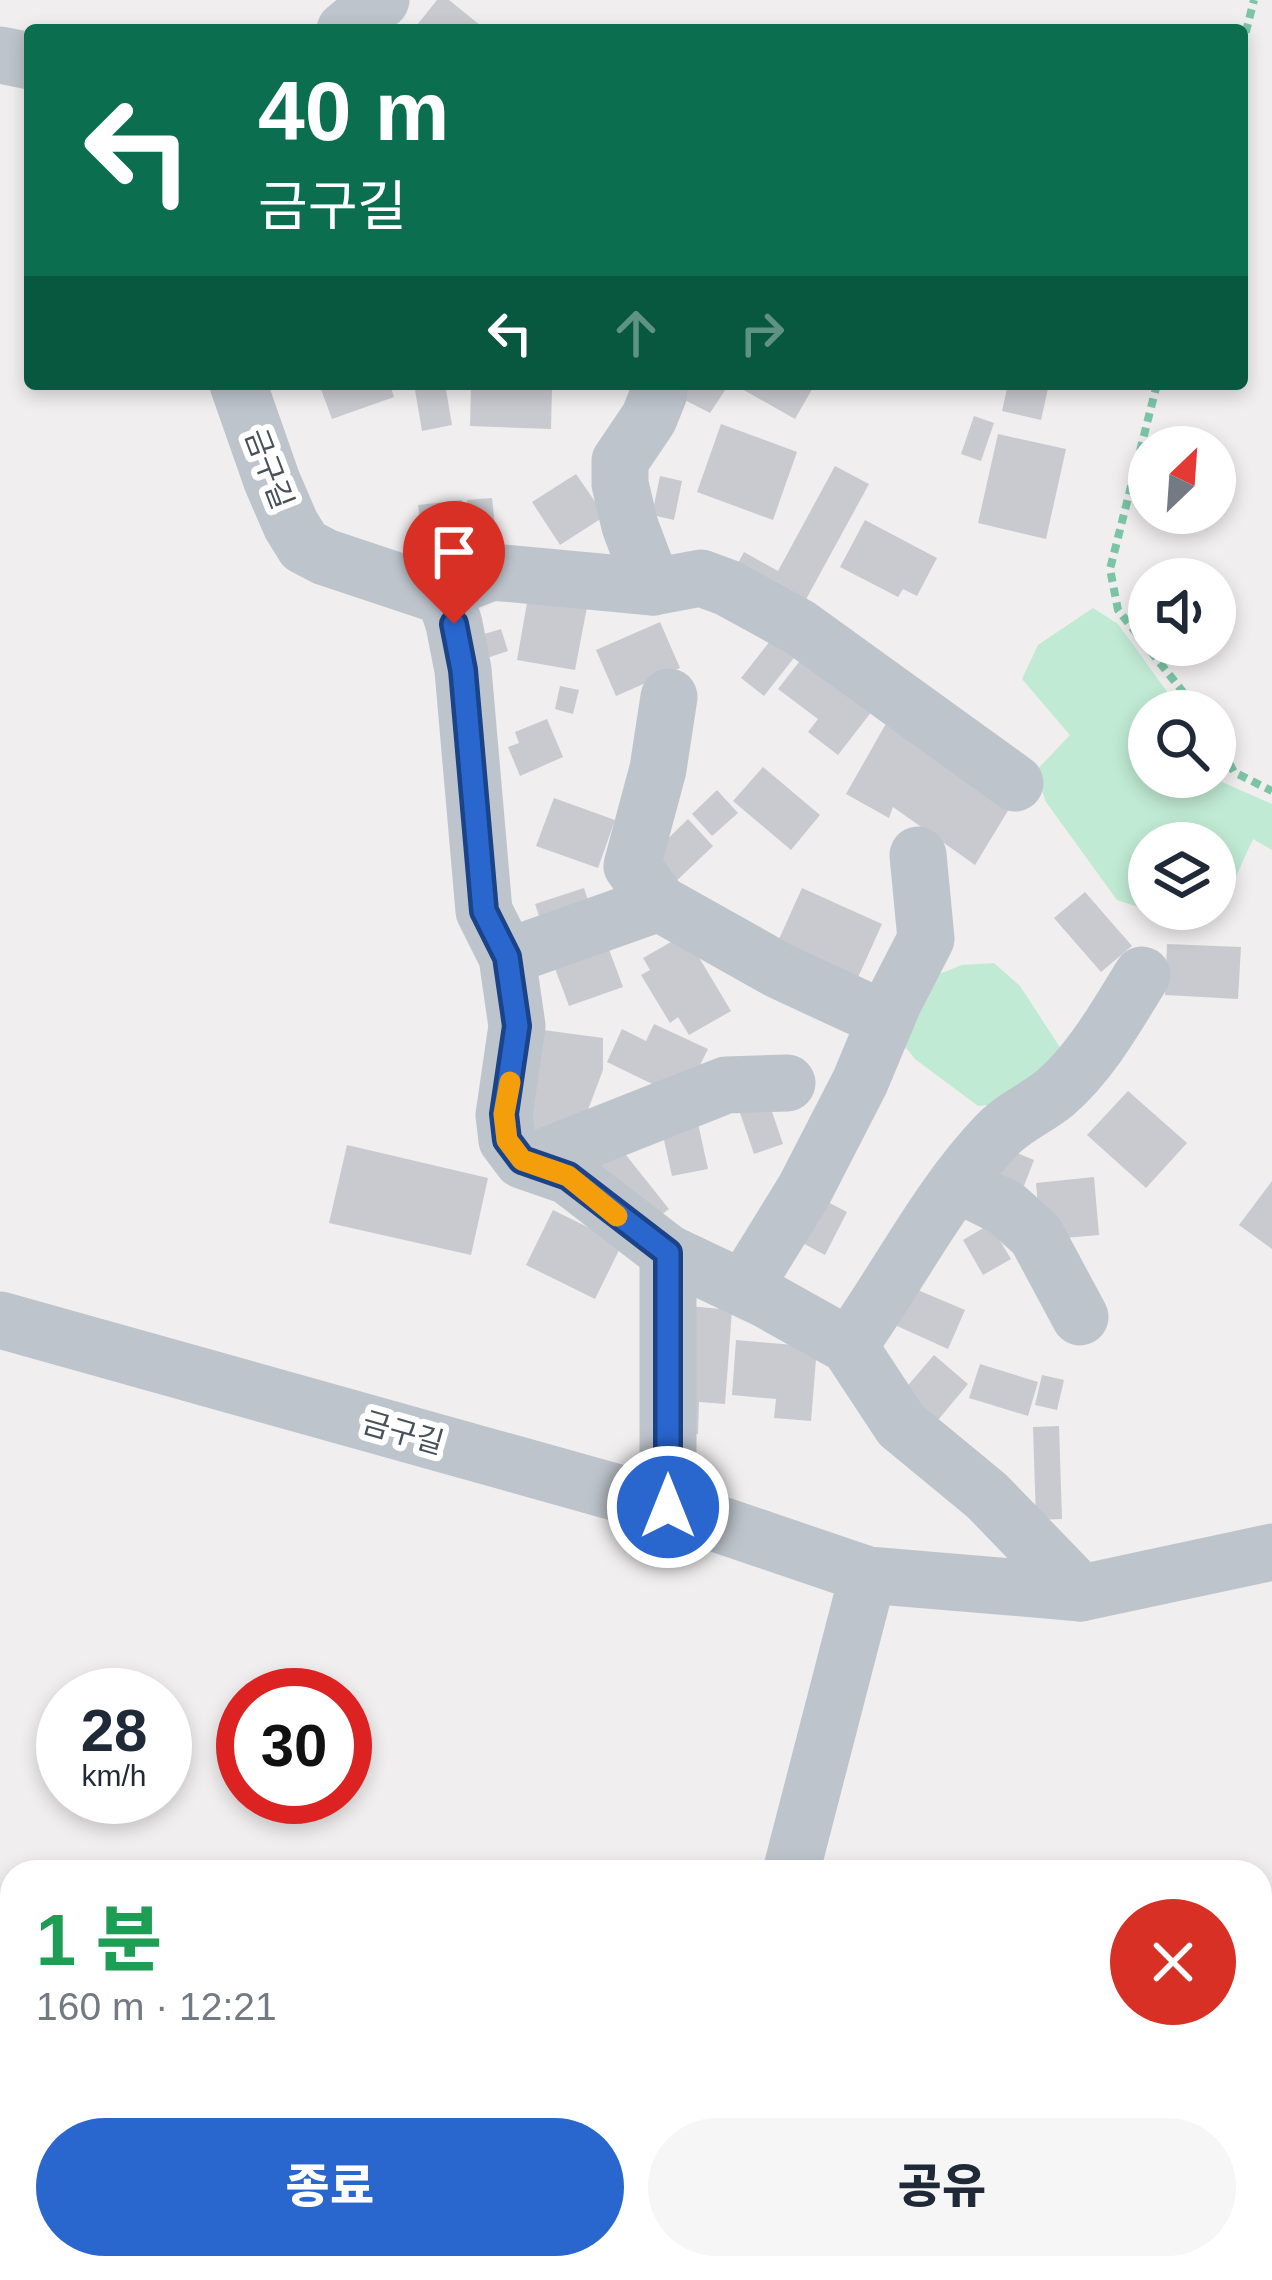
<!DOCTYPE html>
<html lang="ko">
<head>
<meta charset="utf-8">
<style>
  body { margin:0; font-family:Helvetica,"Noto Sans KR",sans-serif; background:#f6f6f7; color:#1f2937; height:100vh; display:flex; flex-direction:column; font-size:45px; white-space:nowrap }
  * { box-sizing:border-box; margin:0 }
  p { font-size:39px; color:#747a83 }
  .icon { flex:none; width:66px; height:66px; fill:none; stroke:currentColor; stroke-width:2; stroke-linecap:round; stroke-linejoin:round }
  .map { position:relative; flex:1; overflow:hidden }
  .panel { position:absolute; left:0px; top:1860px; width:1272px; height:420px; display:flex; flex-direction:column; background:#fff; border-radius:36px 36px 0 0; box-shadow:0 6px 18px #0003 }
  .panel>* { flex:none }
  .hud { position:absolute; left:24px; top:24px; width:1224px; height:366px; border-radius:12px; box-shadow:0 6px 18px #0003; background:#0b6e4f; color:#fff; overflow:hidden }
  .needle { width:78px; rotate:25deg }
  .tools { position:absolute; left:1128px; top:426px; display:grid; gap:24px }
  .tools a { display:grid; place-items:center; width:108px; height:108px; border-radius:50%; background:#fff; box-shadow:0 6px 18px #0003; font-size:60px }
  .speed { position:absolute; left:36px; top:1668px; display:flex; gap:24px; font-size:60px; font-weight:700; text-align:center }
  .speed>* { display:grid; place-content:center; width:156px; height:156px; border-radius:50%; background:#fff; box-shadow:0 6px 18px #0003; line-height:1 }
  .speed small { font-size:30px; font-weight:400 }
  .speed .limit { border:18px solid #d22; background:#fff; color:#111 }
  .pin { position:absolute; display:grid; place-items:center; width:102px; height:102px; color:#fff; margin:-123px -51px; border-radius:50% 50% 50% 0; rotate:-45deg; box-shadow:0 0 12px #0007 }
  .pin .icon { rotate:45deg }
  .me { position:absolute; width:132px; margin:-66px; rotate:0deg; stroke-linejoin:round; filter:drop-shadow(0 0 9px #0008) }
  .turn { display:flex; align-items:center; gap:42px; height:252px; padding:0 36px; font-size:54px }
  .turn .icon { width:156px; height:156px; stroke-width:2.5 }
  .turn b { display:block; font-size:84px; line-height:102px }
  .lanes { display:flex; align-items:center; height:114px; padding:0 36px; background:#0003; justify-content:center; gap:60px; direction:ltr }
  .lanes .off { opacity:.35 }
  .round { display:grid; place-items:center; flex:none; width:126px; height:126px; border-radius:63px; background:#f6f6f7 }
  .head { display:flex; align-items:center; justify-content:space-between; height:204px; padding:0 36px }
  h1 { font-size:72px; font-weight:800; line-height:90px; color:#1e9e55 }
  .primary-button { display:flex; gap:24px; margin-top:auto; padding:24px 36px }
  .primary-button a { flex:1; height:138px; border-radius:72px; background:#2967cf; color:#fff; font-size:48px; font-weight:800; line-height:138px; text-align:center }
  .primary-button a+a { background:#f6f6f7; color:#1f2937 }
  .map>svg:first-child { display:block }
  .green { fill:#c0ead3; fill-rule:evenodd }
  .building { fill:#c9cad0 }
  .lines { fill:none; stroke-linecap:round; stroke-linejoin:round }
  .path { stroke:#7bc5a6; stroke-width:8; stroke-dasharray:9 6; stroke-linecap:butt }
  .minor { stroke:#bec4cc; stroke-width:57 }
  .route-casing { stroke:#1b4387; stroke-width:30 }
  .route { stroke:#2967cf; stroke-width:21 }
  .slow { stroke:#f59e0b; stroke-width:21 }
  .labels { text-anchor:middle; stroke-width:12; stroke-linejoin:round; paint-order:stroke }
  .street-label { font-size:30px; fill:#48505a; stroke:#fff }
</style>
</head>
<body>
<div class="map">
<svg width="1272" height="2280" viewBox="0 0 1272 2280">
  <rect width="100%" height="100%" fill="#f0eeee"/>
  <g class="green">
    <path d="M1093,608l25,16 63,87h-32v66h66v-14l7,19 50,22v46l-19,-11 -34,74 -44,6 -58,-19 -71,-98 -11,-30 35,-37 -48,-56 16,-34zM1149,843h66v66h-66z"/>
    <polygon points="994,963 1020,986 1063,1052 1006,1103 978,1106 915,1059 897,1037 929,978 962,965"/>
  </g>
  <g class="building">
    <polygon points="437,0 449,0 486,30 413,30"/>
    <polygon points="319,384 390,384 394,397 332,419"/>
    <polygon points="414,384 445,384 452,425 422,431"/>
    <polygon points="686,384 729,384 710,413 677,396"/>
    <polygon points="733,384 815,384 795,419"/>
    <polygon points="1008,384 1049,384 1041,420 1002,411"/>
    <polygon points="471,385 552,388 551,429 470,426"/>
    <polygon points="974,416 994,423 981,461 961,454"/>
    <polygon points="721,424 797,452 773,520 697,492"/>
    <polygon points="998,434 1066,449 1046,539 978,523"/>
    <polygon points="835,466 869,484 798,614 730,578 744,552 778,571"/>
    <polygon points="576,474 605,516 560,545 532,502"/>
    <polygon points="660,476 682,481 674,520 652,515"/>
    <polygon points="492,498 497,545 472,548 467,500"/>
    <polygon points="462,500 467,533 423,540 418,505"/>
    <polygon points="865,520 937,558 917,596 903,589 898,597 840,567"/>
    <polygon points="528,597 587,607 575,670 517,660"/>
    <polygon points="660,622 680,668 616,696 596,650"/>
    <polygon points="781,627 804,645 764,696 741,678"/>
    <polygon points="501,629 508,651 481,660 474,637"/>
    <polygon points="806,653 876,706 838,755 808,732 818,719 778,689"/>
    <polygon points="560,686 579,690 573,714 555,709"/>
    <polygon points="892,713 1015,799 975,865 893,807 889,818 846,794"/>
    <polygon points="547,719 563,757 520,776 508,747 519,743 515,732"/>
    <polygon points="763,767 820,815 791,850 733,801"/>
    <polygon points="717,790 738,813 712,836 692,814"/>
    <polygon points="554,798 615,820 598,868 536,846"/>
    <polygon points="688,819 713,846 669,888 644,862"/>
    <polygon points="584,888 594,919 545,934 535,904"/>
    <polygon points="802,888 882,924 855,984 775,948"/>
    <polygon points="1085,892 1132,946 1101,972 1054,918"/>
    <polygon points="685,934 731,1011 689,1035 678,1017 670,1023 641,975 650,970 643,958"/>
    <polygon points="604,936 623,987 569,1006 550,955"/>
    <polygon points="1167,944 1241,947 1238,999 1165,995"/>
    <polygon points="654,1024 708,1049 683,1099 607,1062 622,1029 646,1041"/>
    <polygon points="543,1030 603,1038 603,1070 577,1139 527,1130"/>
    <polygon points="1128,1091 1187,1143 1146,1188 1087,1135"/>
    <polygon points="769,1103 783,1144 754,1154 740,1113"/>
    <polygon points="696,1114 708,1169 672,1176 660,1122"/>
    <polygon points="614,1140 669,1209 643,1229 589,1159"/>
    <polygon points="347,1145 488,1178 471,1255 329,1223"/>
    <polygon points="1003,1147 1034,1160 1020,1196 989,1184"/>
    <polygon points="1094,1177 1099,1235 1041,1240 1036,1183"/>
    <polygon points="1272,1181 1272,1249 1239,1225"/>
    <polygon points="820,1198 847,1212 825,1255 797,1240"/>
    <polygon points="553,1210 622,1244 595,1299 526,1265"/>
    <polygon points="990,1224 1011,1259 983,1275 963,1240"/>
    <polygon points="913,1288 965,1310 948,1349 897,1326"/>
    <polygon points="688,1306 732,1310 725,1404 699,1402 698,1434 679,1433"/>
    <polygon points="736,1340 817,1347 811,1421 774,1418 776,1399 732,1395"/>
    <polygon points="934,1355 968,1384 933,1426 898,1397"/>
    <polygon points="980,1364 1038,1382 1028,1416 969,1398"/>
    <polygon points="1042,1375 1064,1380 1057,1410 1035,1405"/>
    <polygon points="1059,1426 1062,1519 1036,1520 1033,1427"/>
  </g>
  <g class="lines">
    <g class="path">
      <polyline points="1242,47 1254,0"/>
      <polyline points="1157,384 1110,569 1118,610 1198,711"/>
      <polyline points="1215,737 1234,772 1272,791"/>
    </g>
    <g class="minor">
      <polyline points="345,30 381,0"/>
      <polyline points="0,55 30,61"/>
      <polyline points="238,384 272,481 291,525 304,546 325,557 445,597 454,624 463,670 484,911 507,957 517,1026 504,1115 507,1140 522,1160 568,1176 668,1253 668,1507"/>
      <polyline points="653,587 630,526 620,484 620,461 649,418 659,393"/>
      <polyline points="445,597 464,583 492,572 653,587 701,578 728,588 799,627 1015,783"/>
      <polyline points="659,903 632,866 658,769 669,697"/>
      <polyline points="507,957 659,903 780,971 886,1020"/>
      <polyline points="531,1162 726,1085 787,1083"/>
      <polyline points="957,1184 1006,1208 1036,1235 1080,1317"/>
      <polyline points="668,1253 765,1299 849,1346 901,1425 987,1496 1081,1593"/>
      <polyline points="744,1288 805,1189 860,1082 893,1003 926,939 918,855"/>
      <polyline points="0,1320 668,1507 868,1575 1081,1593 1272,1552"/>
      <path d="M849,1346c50,-70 88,-148 147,-210 16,-18 41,-28 59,-43 37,-32 62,-78 87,-118"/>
      <polyline points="791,1872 868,1575"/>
      <polyline points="685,2280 688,2268"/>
    </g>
  </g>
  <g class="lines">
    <defs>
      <polyline id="route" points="454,624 463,670 484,911 507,957 517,1026 504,1114 507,1140 522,1160 568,1176 668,1253 668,1507"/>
    </defs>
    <use href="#route" class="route-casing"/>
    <use href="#route" class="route"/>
    <polyline class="slow" points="510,1082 504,1114 507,1140 522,1160 568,1176 617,1216"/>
  </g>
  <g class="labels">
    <g class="street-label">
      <text transform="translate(269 469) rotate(69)" y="10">금구길</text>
      <text transform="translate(403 1433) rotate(16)" y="10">금구길</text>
    </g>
  </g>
</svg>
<div class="tools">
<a><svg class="needle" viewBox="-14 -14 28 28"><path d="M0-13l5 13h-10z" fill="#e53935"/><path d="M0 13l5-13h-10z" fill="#747a83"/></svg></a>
<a><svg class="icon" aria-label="sound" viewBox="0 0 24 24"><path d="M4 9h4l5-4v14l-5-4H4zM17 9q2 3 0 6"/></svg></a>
<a><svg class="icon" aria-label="search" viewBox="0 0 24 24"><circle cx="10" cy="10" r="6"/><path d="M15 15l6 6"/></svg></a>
<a><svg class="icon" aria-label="layers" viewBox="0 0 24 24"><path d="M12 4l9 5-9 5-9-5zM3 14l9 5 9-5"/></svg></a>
</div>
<div class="speed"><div>28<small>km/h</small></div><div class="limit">30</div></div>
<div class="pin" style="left:454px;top:624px;background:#d93025"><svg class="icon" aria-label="arrive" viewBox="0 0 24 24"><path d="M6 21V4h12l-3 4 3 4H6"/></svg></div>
<svg class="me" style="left:668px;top:1507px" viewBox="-20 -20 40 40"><circle r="17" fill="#2967cf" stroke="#fff" stroke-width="3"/><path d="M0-11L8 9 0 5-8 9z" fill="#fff"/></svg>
<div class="hud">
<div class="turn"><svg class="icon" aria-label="left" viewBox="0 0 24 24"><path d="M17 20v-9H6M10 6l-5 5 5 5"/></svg><div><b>40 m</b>금구길</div></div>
<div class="lanes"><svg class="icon" aria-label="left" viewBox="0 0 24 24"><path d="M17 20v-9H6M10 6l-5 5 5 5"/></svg><svg class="icon off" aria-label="ahead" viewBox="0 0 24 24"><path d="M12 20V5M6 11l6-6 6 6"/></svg><svg class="icon off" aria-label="right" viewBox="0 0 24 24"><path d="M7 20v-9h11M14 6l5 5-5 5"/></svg></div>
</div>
<section class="panel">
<div class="head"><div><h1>1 분</h1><p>160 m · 12:21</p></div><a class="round" style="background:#d93025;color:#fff"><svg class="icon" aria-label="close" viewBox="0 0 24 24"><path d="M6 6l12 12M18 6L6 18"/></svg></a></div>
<div class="primary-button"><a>종료</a><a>공유</a></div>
</section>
</div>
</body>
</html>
